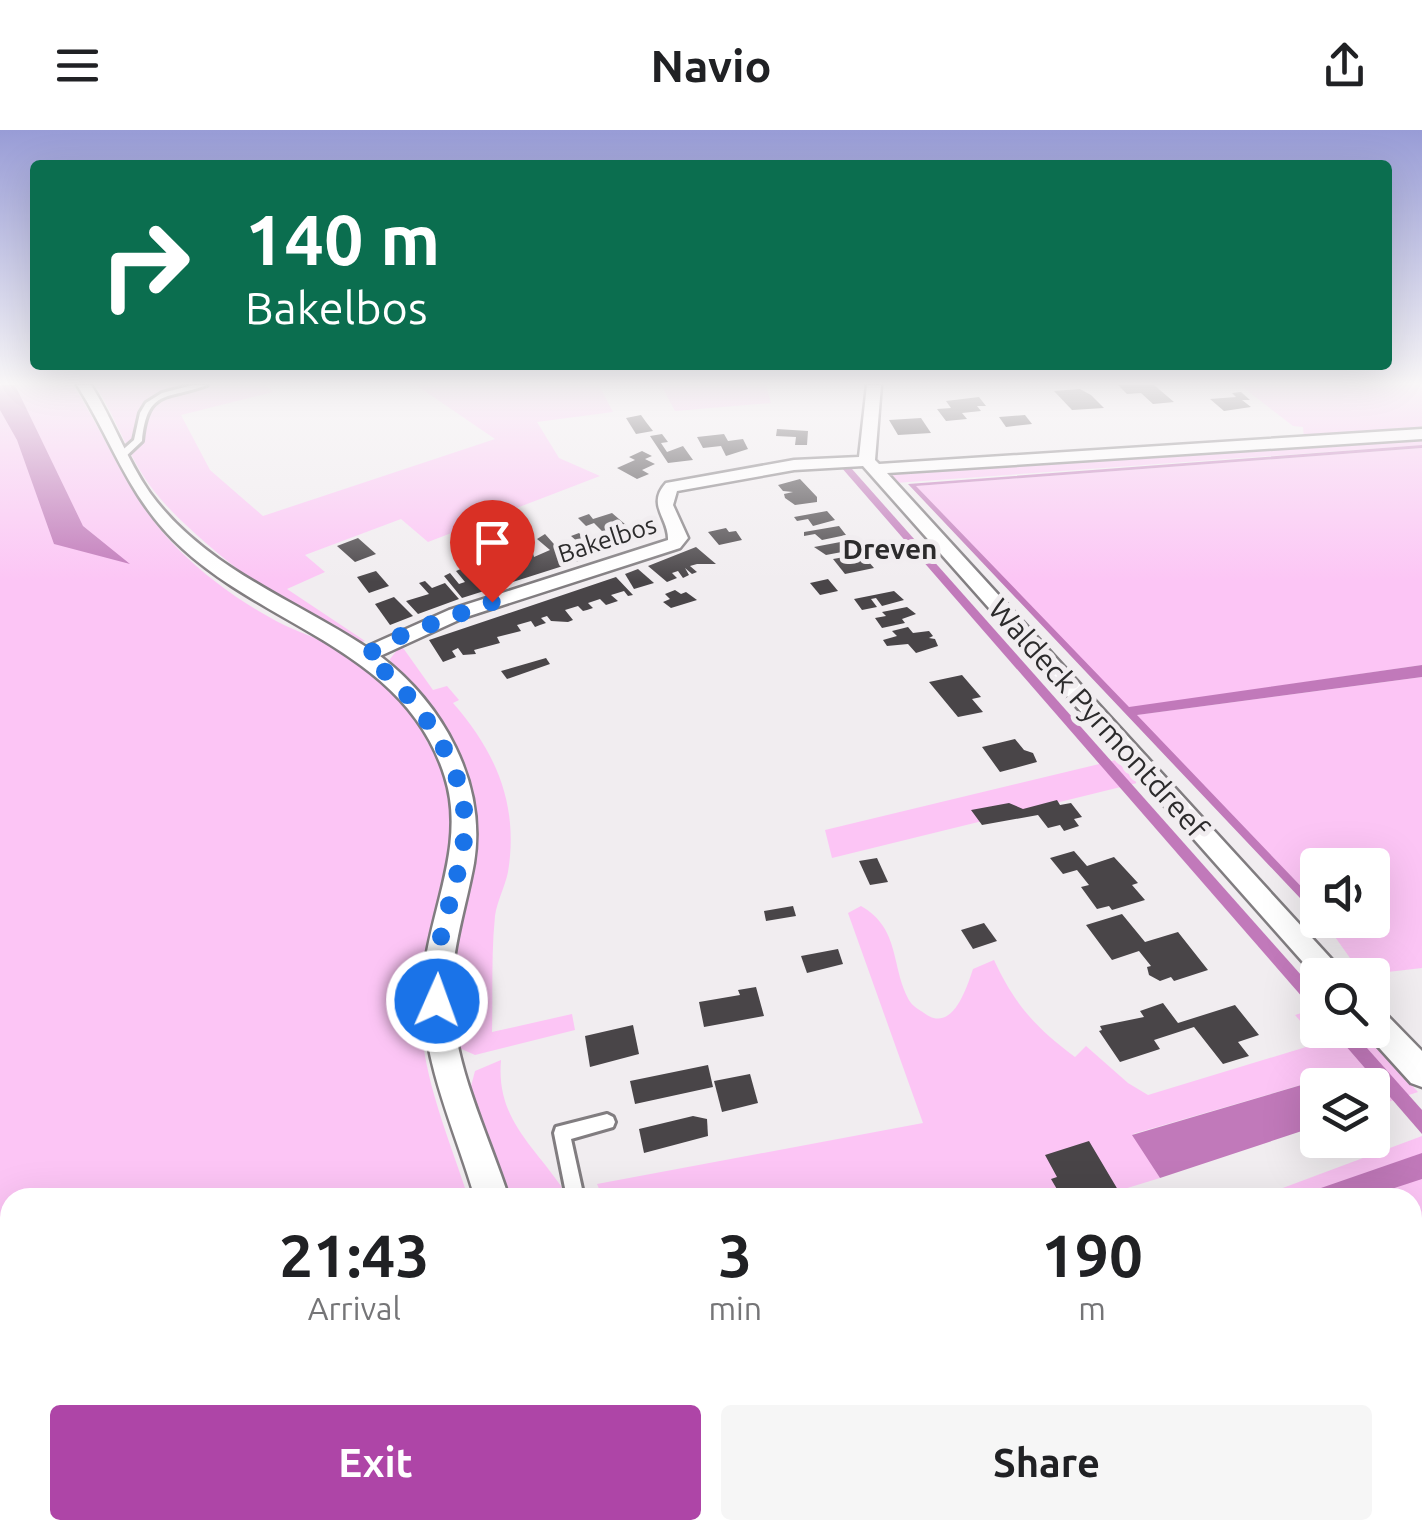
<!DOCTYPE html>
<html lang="en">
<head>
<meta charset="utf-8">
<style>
  body { margin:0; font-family:Ubuntu,sans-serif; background:#f6f6f6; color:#202124; height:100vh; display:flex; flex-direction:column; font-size:38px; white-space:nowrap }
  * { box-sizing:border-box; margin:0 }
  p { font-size:32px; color:#757577 }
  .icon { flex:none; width:55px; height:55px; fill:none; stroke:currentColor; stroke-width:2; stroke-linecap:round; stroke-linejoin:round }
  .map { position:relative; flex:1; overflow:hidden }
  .details { position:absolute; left:0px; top:1058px; width:1422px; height:352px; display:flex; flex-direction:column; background:#fff; border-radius:30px 30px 0 0; box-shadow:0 10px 40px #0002 }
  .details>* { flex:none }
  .top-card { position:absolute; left:30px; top:30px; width:1362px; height:210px; border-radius:10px; box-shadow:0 10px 40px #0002; background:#0b6e4f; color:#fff; overflow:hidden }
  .fabs { position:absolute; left:1300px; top:718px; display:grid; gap:20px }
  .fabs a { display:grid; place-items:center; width:90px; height:90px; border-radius:10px; background:#fff; box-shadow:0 10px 40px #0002; font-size:50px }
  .pin { position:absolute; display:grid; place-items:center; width:85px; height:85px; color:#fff; margin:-102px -42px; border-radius:50% 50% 50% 0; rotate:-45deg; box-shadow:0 0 10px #0007 }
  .pin .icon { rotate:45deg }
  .me { position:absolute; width:110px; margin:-55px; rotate:2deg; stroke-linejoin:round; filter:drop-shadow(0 0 8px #0008) }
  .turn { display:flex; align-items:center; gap:35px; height:210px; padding:0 50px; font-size:45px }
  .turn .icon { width:130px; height:130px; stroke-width:2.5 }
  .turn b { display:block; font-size:70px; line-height:85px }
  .eta { display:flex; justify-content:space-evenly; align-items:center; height:170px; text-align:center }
  .eta b { font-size:60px; font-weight:700; line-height:70px }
  .button { display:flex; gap:20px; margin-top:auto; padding:20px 50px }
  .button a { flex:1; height:115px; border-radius:10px; background:#ae45a7; color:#fff; font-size:40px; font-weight:700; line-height:115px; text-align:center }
  .button a+a { background:#f6f6f6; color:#202124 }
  header { display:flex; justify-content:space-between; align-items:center; height:130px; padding:0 50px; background:#fff; font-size:45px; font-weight:700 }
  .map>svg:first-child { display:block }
  .green { fill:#fcc5f5 }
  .water { fill:#c179ba }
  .building { fill:#494548 }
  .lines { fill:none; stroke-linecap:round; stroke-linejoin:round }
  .lane-casing { stroke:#817d80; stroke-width:6 }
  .street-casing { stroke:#817d80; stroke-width:5 }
  .secondary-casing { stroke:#817d80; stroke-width:5 }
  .lane { fill:#fff; fill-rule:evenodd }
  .street { fill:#fff; fill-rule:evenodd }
  .secondary { fill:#ecdaea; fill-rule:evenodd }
  .route { stroke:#1a73e8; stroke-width:18; stroke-dasharray:0 32.4 }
  .labels { text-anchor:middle; stroke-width:10; stroke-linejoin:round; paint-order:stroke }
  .far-street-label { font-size:25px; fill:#2c2b2c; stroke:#f1edf0 }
  .far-neighbourhood-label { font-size:28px; font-weight:bold; fill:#2c2b2c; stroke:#f1edf0 }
  .street-label { font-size:30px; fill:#2c2b2c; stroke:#f1edf0 }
</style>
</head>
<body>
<header><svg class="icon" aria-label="menu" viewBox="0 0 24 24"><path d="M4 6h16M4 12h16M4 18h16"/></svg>Navio<svg class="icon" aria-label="share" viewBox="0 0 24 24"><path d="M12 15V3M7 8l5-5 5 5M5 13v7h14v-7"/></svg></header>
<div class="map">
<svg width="1422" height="1409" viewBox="0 0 1422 1409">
  <rect width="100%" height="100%" fill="#f1edf0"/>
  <g class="green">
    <path d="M0,255h73c36,56 58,118 106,165 29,29 69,57 105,75 24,11 47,18 69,32 41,25 77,83 95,126 23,55 -13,123 -23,178 -3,14 -3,31 -4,45 -2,65 28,131 47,191l-458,1v332h556l1,9h-567z"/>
    <path d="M95,255h171l7,7 -92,23 29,55 53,46 232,-77 -79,-54h183l14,27 -76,10 22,36 41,18 -172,66 -27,-23 -96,36 20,17 -38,17 78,52 -3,1c-59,-16 -175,-106 -211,-155 -23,-31 -35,-70 -56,-102z"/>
    <polygon points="661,255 766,255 771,273 675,281"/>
    <polygon points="1240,255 1422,255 1422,300 1304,310 1303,297 1293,296"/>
    <polygon points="1422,307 1422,315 895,353 890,344"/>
    <polygon points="1422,318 1422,535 1129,578 915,356"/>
    <path d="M401,515l32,45 14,-4 12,14 -6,3c43,49 66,102 55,169 -3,15 -11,29 -13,44 -4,39 -2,78 -3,116l80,-18 3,16 -100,25 -18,-8c-5,-34 -8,-66 -4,-100 8,-63 38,-127 7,-189 -18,-34 -44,-64 -69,-93l-1,-6z"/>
    <polygon points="1422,547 1422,838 1362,845 1328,797 1340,797 1334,790 1372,790 1372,735 1318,735 1317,773 1136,585"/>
    <polygon points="1116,630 1137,653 832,728 825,700"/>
    <path d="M861,776c41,23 29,64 50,97 2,3 10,8 13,10 28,21 42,-23 49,-44l21,-9c21,45 41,67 81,97l11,-11 42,37 20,12 168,-51v-5l-21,-24 22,-7 1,22h44l56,62 -36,12 -9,-10 -1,-9h-7l-13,-15 -219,64 27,44 -62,19 -495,1 -6,-14 326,-61 -75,-210z"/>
    <path d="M501,930c-5,57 30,83 60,126l2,11h-58l-35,-107 5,-19z"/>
    <polygon points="1422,1006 1422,1101 1413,1104 1412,1068 1256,1068"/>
    <polygon points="698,1400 1150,1400 1152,1409 700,1409"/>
  </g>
  <g class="water">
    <polygon points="0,255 15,255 83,396 130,434 54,414 17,310 0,280"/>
    <polygon points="1422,315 1422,318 916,356 1129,577 1422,535 1422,547 1137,585 1317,773 1317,786 908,354"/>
    <polygon points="841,337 852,339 1317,863 1317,884"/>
    <polygon points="1332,900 1351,900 1422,980 1422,1004"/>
    <polygon points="1352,940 1365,955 1318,955 1317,996 1160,1048 1132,1005"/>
    <polygon points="1422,1023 1422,1049 1367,1067 1295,1067"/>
  </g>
  <g class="building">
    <polygon points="1118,255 1154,255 1174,272 1153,274 1141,263 1127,264"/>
    <polygon points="1080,259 1091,265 1104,278 1072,280 1054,261"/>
    <polygon points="1241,262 1250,270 1242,270 1251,277 1224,281 1210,269 1236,267 1232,263"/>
    <polygon points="979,267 986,276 977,276 981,281 962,283 967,289 946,291 937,279 951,278 946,271"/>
    <polygon points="641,285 646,292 653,301 636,304 626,288"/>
    <polygon points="1025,285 1032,294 1006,297 999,287"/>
    <polygon points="921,288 931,303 898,305 889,290"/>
    <polygon points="777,299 808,301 807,315 795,315 796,307 776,306"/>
    <polygon points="662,304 668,312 661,313 667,322 683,316 693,330 668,333 650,306"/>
    <polygon points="724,304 728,311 743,309 748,319 726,326 721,316 703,318 697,307"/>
    <polygon points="642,321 652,326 645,329 655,334 642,340 649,344 637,349 617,338 635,330 629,327"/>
    <polygon points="800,349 817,367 817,372 795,375 785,368 784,364 793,362 783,361 778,355"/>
    <polygon points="827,381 835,390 813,396 808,389 797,391 794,387"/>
    <polygon points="612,383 626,395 603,402 594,393 586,396 578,388 589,384 593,389"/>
    <polygon points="839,396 846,405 822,410 815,404 804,406 804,402"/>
    <polygon points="726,398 729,402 736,401 742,410 719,415 708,402"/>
    <polygon points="579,403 585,409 598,405 602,409 598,411 608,422 594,426 571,406"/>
    <polygon points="545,404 561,422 565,420 563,417 574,414 588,428 462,468 444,446 450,443 459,454 465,452 456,441 463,438 472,450 477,449 467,437 484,431 494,443 506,439 503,435 508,433 503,428 489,427 481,418 490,415 498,424 508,427 532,419 534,427 550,420 537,409"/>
    <polygon points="358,408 376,424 355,432 337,416"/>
    <polygon points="851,410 858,419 826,425 814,417"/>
    <polygon points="696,417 716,434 697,434 690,436 697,442 692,444 685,438 689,445 683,448 678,441 672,443 677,448 667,452 648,436"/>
    <polygon points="862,424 874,438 845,444 833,429"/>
    <polygon points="638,439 654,453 634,459 625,444"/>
    <polygon points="376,441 389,456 369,463 357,447"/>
    <polygon points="616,447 633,465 628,466 624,461 611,465 618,471 606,475 600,469 588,473 593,478 587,480 583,481 578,476 565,480 573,490 568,492 551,491 547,486 541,488 546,493 540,495 535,497 531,491 517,495 521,501 497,507 500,513 474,520 476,524 463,525 458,518 452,521 456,527 443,532 429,510"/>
    <polygon points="828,449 838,461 820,465 810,453"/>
    <polygon points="425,451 432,458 445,453 459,469 418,484 406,471 429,464 419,453"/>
    <polygon points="675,460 681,464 686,462 697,470 671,478 663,472 670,469 665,464"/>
    <polygon points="894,461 904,470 882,476 876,468 871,469 877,477 862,480 854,469"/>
    <polygon points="394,467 413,486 390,495 375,474"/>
    <polygon points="907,477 916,484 902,489 905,493 882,498 875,488 886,486 882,482"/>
    <polygon points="908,497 913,503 929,501 933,506 929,508 935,509 938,516 916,523 908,514 887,516 883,510 897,506 892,501"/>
    <polygon points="546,528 550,534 507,549 501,541"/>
    <polygon points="962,545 981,567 972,569 983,582 958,587 929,552"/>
    <polygon points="1015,609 1024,620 1033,623 1037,632 1000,642 982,617"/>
    <polygon points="1057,670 1060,675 1071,673 1082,687 1074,689 1079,696 1064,701 1060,695 1048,698 1038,685 982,695 971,680 1009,673 1023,679"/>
    <polygon points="1074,721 1087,736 1114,727 1138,753 1132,755 1145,770 1112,780 1109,776 1097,779 1081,757 1089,755 1077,740 1063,744 1050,728"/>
    <polygon points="877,728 888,752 870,755 859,731"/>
    <polygon points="793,776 796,786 766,791 764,781"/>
    <polygon points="1122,784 1145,812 1178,802 1208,840 1174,851 1171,847 1160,851 1149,845 1147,837 1151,836 1139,821 1112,830 1086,795"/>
    <polygon points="984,793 997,811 973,819 961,800"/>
    <polygon points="838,819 843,834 807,843 801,826"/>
    <polygon points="756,857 764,886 704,897 699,872 740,865 738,860"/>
    <polygon points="1163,873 1178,893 1235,875 1259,905 1238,912 1249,926 1223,934 1194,897 1154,910 1160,919 1120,932 1099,901 1102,900 1100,896 1144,887 1140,881"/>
    <polygon points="633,895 639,924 590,937 585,906"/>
    <polygon points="708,935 713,957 635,974 630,951"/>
    <polygon points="750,944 758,973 722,982 714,951"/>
    <polygon points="693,986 707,989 708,1006 644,1023 639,999"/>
    <polygon points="1089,1011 1121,1065 1041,1068 1058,1061 1051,1049 1057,1047 1045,1025"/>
    <polygon points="1412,1146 1422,1146 1422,1227 1412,1207"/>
  </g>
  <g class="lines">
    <defs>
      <g id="lane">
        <path d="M193,255h14c-40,15 -60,3 -65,56l-18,17h-6v-4l16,-14 6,-27 6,-10 16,-10z"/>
        <polygon points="607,984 613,987 615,992 613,997 571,1009 584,1068 567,1068 554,1003 556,997"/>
        <polygon points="615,1400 635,1400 633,1409 611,1409"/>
      </g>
      <g id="street">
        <path d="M77,255h14c22,34 35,74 59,108 55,75 141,105 216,154l83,-37 219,-70c1,-22 -22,-35 -2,-57l128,-23 65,-3 8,-72h14l-6,75 4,4 543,-35v10l-535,34 459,502h-28v4l-455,-513 -69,4 -117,21 -4,14 15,33 -8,10 -217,70 -83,38c63,48 107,127 94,207 -8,45 -24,89 -22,136 2,68 36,134 57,199h-34c-19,-65 -50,-130 -52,-198 -3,-75 46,-147 22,-223 -39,-126 -175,-148 -262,-228 -54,-49 -69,-105 -106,-164z"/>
        <polygon points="1372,876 1382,880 1422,921 1422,957 1411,953 1363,900 1372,900"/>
        <polygon points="559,1400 601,1400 603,1409 561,1409"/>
      </g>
      <g id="secondary">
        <polygon points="1422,1348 1422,1406 1412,1409 1391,1400 1412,1400 1412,1351"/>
        <polygon points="1313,1400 1391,1400 1388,1409 1310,1409"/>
      </g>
    </defs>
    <use href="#lane" class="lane-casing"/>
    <use href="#street" class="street-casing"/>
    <use href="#secondary" class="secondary-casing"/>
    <use href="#lane" class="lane"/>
    <use href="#street" class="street"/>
    <use href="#secondary" class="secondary"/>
  </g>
  <linearGradient id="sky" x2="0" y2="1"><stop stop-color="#989cd6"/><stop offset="0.56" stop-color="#f9f7f8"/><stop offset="1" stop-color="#f9f7f8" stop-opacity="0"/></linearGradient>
  <rect width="1422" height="452" fill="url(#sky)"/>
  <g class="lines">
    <path class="route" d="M437,871c0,-18 -1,-37 2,-55 7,-35 20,-70 25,-106 9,-69 -47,-144 -98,-185l38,-21 88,-32"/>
  </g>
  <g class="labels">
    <g class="far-street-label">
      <text transform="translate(607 409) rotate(-18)" y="9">Bakelbos</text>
    </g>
    <g class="far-neighbourhood-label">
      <text x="890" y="429">Dreven</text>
    </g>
    <g class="street-label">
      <text transform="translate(1098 589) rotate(48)" y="10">Waldeck Pyrmontdreef</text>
    </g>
  </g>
</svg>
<div class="fabs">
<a><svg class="icon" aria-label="sound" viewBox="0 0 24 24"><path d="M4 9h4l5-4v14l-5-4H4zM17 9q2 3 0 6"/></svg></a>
<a><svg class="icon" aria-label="search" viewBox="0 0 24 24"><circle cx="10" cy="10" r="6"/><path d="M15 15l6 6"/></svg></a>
<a><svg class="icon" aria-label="layers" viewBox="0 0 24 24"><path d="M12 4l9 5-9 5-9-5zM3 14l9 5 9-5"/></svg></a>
</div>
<div class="pin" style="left:492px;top:472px;background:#d93025"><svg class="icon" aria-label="arrive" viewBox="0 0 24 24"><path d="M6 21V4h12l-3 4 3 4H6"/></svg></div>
<svg class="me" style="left:437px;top:871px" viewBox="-20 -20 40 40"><circle r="17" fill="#1a73e8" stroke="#fff" stroke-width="3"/><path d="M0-11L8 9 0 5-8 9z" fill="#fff"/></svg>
<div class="top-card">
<div class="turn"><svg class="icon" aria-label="right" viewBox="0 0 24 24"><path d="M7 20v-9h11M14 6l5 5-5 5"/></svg><div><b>140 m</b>Bakelbos</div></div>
</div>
<section class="details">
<div class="eta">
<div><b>21:43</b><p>Arrival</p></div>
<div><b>3</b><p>min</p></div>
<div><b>190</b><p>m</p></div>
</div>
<div class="button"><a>Exit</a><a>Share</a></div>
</section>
</div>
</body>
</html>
